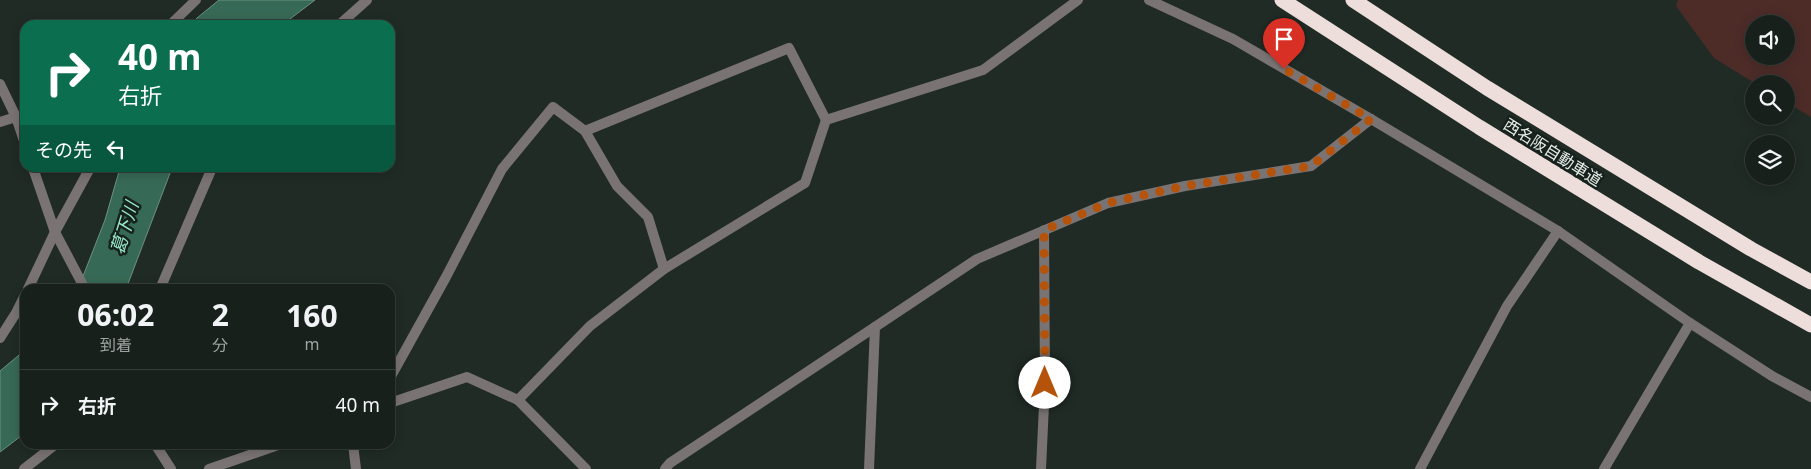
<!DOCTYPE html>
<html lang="ja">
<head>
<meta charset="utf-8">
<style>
  body { margin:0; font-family:"Noto Sans","Noto Sans JP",sans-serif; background:#252d29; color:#f1f3f6; height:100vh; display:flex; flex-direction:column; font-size:19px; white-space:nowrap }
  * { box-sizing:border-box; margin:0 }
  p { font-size:16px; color:#9fa3a3 }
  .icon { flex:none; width:28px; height:28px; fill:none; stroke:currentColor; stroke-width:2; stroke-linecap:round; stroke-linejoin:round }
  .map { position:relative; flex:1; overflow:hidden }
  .details { position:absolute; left:20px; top:284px; width:375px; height:165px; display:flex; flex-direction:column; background:#18201c; border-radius:15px; box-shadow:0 2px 12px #0003,0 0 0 1px #363e3b }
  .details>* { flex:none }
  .banner { position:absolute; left:20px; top:20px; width:375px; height:152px; border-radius:15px; box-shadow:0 2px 12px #0003,0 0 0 1px #363e3b; background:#0b6e4f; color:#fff; overflow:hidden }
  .fabs { position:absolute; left:1745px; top:15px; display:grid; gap:10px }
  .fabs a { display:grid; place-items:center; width:50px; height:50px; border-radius:50%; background:#18201c; box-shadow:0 2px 12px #0003,0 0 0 1px #363e3b; font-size:25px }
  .pin { position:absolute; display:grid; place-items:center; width:42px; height:42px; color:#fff; margin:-51px -21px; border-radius:50% 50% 50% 0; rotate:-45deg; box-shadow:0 0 5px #0007 }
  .pin .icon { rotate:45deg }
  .me { position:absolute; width:55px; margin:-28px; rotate:0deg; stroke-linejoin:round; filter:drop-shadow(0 0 4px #0008) }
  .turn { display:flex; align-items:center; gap:18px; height:105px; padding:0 15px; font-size:22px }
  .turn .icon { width:65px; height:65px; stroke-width:2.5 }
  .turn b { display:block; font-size:35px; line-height:42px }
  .then { display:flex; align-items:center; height:48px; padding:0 15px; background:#0003; gap:10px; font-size:19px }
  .eta { display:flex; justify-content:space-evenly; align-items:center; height:85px; text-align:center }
  .eta b { font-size:30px; font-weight:700; line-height:35px }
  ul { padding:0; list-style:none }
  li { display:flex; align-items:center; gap:15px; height:70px; padding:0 15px; border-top:1px solid #363e3b }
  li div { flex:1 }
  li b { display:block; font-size:19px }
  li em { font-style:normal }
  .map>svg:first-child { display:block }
  .green { fill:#4d2c28; fill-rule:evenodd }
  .water { fill:#376a56; stroke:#6c9282 }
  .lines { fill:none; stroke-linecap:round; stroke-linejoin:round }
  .minor { stroke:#7a7373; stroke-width:10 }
  .motorway { stroke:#eddedc; stroke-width:15 }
  .route { stroke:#b45309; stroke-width:9; stroke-dasharray:0 16.2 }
  .labels { text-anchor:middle; stroke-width:5; stroke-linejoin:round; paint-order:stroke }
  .street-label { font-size:16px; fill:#e7eeea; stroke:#17211d }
  .water-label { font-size:18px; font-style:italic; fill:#96e9c8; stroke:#17211d }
</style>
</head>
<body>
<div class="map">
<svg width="1811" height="469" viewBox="0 0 1811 469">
  <rect width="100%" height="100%" fill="#202b26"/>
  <path class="green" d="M1678,0h133v117l-25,-15v-18h-30l-42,-26 -38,-52zM1754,24h32v32h-32z"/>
  <g class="water">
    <polygon points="219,0 315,0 282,25 191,25 197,18"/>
    <polygon points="120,168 172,168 126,289 78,289 105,220"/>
    <polygon points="25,350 25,433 0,452 0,371"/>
  </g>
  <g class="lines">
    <g class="minor">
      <polyline points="1149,0 1233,39 1371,119 1558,231 1690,323 1772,376 1811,397"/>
      <polyline points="170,25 196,0"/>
      <polyline points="339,25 367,0"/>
      <polyline points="0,84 16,117 25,144"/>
      <polyline points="0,122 16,117"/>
      <polyline points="33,168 55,232 85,289"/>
      <polyline points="664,269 648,217 617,186 585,131 789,48 826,120"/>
      <polyline points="28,289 55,232 90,168"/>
      <polyline points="160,289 212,168"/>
      <polyline points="0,338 16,313 25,295"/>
      <polyline points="390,378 446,277 502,169 553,107 585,131"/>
      <polyline points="390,403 467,377 518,400"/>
      <polyline points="155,444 171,469"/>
      <polyline points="353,444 356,469"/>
      <polyline points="24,469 56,444"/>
      <polyline points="209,469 281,444"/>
      <polyline points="586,469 518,400 590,326 664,269 805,183 826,120 983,70 1078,0"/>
      <polyline points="665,469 670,463 875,327"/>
      <polyline points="869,469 875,327 977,259 1108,203 1185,186 1311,166 1371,119"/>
      <polyline points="1041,469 1045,383 1044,230"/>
      <polyline points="1420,469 1507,306 1558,231"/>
      <polyline points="1604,469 1690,323"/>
    </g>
    <g class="motorway">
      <polyline points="1282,0 1479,127 1699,262 1811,325"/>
      <polyline points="1353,0 1487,88 1751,249 1811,282"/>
    </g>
  </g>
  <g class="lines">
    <polyline class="route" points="1045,383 1044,230 1108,203 1185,186 1311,166 1371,119 1284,69"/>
  </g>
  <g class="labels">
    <g class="street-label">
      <text transform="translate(1553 152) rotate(32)" y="6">西名阪自動車道</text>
    </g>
    <g class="water-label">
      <text transform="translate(125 228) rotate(-73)" y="6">葛下川</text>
    </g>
  </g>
</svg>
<div class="fabs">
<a><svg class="icon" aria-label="sound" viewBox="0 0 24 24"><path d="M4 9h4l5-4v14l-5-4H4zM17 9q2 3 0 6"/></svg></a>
<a><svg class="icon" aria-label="search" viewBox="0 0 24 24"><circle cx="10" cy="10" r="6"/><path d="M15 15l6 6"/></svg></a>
<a><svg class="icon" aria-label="layers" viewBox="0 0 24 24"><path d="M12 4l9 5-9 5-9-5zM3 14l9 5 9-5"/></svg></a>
</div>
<div class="pin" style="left:1284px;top:69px;background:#d93025"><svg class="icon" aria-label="arrive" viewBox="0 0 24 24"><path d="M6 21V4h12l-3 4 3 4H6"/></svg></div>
<svg class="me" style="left:1045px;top:383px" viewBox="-20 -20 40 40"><circle r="19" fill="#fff"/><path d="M0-13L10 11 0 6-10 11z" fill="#b45309"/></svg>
<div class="banner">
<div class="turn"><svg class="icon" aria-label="right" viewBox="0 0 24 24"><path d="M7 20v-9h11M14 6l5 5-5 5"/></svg><div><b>40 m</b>右折</div></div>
<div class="then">その先<svg class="icon" aria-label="left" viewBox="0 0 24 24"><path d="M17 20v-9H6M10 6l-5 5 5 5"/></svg></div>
</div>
<section class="details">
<div class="eta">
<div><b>06:02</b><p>到着</p></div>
<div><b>2</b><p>分</p></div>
<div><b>160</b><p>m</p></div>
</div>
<ul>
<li><svg class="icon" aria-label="right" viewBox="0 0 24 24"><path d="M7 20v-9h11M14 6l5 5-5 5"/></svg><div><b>右折</b></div><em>40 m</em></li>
</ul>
</section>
</div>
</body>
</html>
